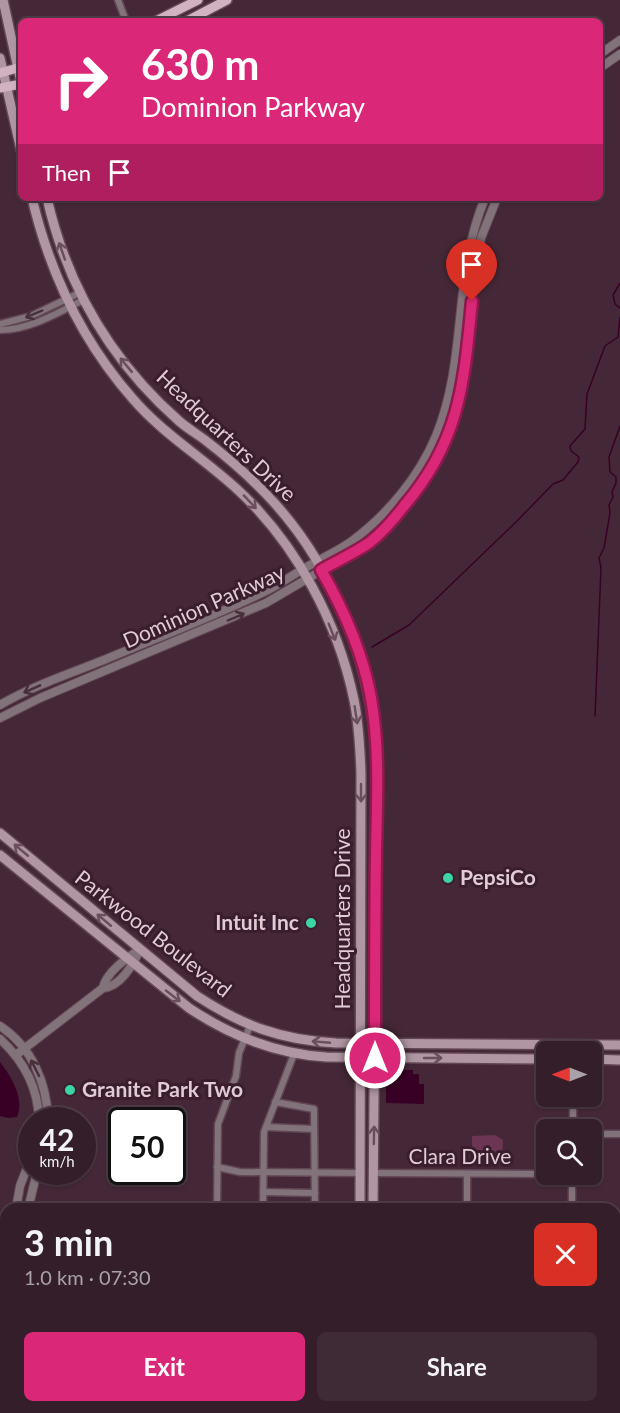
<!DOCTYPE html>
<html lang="en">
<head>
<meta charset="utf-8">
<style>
  body { margin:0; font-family:Lato,sans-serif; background:#3f2b35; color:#f1f3f6; height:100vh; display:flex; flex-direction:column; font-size:22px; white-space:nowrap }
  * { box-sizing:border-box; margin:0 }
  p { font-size:20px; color:#a9a2a8 }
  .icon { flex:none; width:33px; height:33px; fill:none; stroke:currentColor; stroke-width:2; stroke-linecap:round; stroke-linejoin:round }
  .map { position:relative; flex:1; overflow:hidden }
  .side { position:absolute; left:0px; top:1203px; width:621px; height:210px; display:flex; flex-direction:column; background:#341e29; border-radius:18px 18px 0 0; box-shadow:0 2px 4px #0004,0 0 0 2px #4e3c46 }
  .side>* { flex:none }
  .guide { position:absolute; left:18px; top:18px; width:585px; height:183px; border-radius:9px; box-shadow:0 2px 4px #0004,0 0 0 2px #4e3c46; background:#db2777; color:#fff; overflow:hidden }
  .needle { width:39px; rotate:270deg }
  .fabs { position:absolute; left:536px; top:1041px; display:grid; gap:12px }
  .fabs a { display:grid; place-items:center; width:66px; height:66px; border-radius:9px; background:#341e29; box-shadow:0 2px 4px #0004,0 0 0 2px #4e3c46; font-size:30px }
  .speed { position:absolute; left:18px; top:1107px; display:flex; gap:12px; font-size:30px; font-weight:700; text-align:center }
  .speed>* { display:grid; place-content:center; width:78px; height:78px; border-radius:50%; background:#341e29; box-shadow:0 2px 4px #0004,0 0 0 2px #4e3c46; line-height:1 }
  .speed small { font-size:15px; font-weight:400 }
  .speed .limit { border:3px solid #111; border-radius:9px; background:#fff; color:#111 }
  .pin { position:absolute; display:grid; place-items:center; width:51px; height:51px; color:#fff; margin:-62px -26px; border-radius:50% 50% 50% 0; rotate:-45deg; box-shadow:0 0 6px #0007 }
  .pin .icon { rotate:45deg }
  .me { position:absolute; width:66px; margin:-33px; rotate:0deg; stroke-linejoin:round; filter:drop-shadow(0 0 4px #0008) }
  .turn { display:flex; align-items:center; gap:21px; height:126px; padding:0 24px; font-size:27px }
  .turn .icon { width:78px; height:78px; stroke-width:2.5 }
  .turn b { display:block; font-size:42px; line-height:51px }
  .then { display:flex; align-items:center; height:57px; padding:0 24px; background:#0003; gap:12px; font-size:22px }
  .round { display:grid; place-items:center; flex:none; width:63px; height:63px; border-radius:9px; background:#3f2b35 }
  .head { display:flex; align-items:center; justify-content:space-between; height:102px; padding:0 24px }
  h1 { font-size:36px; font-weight:700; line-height:45px }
  .primary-button { display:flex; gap:12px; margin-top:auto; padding:12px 24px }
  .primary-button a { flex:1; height:69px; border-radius:9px; background:#db2777; color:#fff; font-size:24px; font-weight:700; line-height:69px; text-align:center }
  .primary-button a+a { background:#3f2b35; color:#f1f3f6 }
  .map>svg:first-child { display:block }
  .green { fill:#6c3554 }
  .water { fill:#390025 }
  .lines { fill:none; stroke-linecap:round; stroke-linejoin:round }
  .stream { stroke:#390025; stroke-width:1.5 }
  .minor-casing { stroke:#614653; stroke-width:9 }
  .tertiary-casing { stroke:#614653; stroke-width:10 }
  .secondary-casing { stroke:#614653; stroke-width:12 }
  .primary-casing { stroke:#614653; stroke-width:12 }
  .motorway-casing { stroke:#614653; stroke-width:14 }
  .minor { stroke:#82727a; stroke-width:6 }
  .tertiary { stroke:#82727a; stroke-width:8 }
  .secondary { stroke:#af96a2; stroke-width:9 }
  .primary { stroke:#d2b2c1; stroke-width:9 }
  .motorway { stroke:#f1cadd; stroke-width:10 }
  .motorway-bridge-casing { stroke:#614653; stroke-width:14; stroke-linecap:butt }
  .motorway-bridge { stroke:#f1cadd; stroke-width:10 }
  .oneway { stroke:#694e5c }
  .oneway2 { stroke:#482f3c }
  .route-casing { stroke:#8e194d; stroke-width:15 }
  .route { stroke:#db2777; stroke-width:10 }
  .poi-dot { fill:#3dd4a3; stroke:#3a1e2d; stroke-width:2 }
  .labels { text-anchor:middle; stroke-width:6; stroke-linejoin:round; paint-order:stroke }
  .street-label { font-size:21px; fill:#dfccd5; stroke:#3a1e2d }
  .poi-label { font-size:21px; font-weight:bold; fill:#dfccd5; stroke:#3a1e2d; text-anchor:start }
</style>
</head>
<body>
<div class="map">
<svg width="620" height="1413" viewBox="0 0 620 1413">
  <rect width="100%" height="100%" fill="#452837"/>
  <polygon class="green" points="495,1135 503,1140 502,1164 472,1162 472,1136"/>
  <g class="water">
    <path d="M0,1062c11,14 25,37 17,55l-9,1 -8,-2z"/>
    <polygon points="386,1070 413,1070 413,1074 419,1074 419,1084 424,1084 424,1104 386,1103"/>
  </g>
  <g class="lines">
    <g class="stream">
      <polyline points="620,283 613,295 615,304 620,308"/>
      <polyline points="372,647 409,625 517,521 553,484 563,480 578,462 579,457 571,451 570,446 585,429 587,394 605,346 618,337 620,317"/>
      <polyline points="595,716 601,568 599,558 604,548 610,513 609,505 613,497 612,492 616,483 616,477 610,472 609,457 620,426"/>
    </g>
    <defs>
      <g id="minor">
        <polyline points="118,0 126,21"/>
        <polyline points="0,324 31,316 79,293"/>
        <path d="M0,330c29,0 58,-17 83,-30"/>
        <polyline points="275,1102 314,1109 315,1209"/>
        <polyline points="266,1127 314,1129"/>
        <polyline points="573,1130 573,1096"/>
        <polyline points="591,1134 620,1134"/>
        <polyline points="217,1167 240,1172 360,1173"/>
        <polyline points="374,1173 546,1174"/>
        <polyline points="467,1174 467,1209"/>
        <polyline points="263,1192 315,1193"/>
        <polyline points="217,1209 218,1124 236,1076 239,1053 250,1026"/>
        <polyline points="263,1209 264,1132 294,1054"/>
        <polyline points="572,1209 572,1174"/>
        <polyline points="615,1235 620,1235"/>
        <polyline points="615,1248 620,1248"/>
        <polyline points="615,1390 620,1390"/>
        <polyline points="478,1413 478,1407"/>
        <polyline points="605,1413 605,1407"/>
      </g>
      <g id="tertiary">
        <polyline points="600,54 620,40"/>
        <polyline points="600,68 620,54"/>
        <path d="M0,705c32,-19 69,-31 104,-45 52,-22 107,-42 158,-67 15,-7 29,-17 43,-25 15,-9 33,-17 47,-27 36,-27 67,-64 84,-105 32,-78 16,-159 49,-238"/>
        <polyline points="0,718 40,698 266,603 370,542 393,520 421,487 441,453 453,423 463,385 474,278 481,238 497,198"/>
        <path d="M103,988c3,-16 24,-30 37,-39"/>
        <path d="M0,1026c32,21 47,57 48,94"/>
        <path d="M0,1039c24,22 38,48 39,81"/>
        <path d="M16,1055l87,-67c17,-1 31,-24 37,-39"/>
        <polyline points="16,1209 20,1186 32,1155"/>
        <polyline points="28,1209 37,1172"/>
      </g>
      <g id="secondary">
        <polyline points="3,0 21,82"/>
        <polyline points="0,58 21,150"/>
        <path d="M32,198c18,76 49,142 101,201 31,36 72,60 106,92 58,54 99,132 115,209 5,24 6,48 7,73l-1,436"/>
        <path d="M47,198c20,88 65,164 132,223 8,7 18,13 26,19 22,17 43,35 62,55 68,71 105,170 110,268l-4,446"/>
        <path d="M0,833l197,163c46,30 84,44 139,47l284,2"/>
        <path d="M0,855l189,153c42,28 86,46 137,49l220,2"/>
        <polyline points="591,1059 620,1060"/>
        <polyline points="0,1343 6,1343"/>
        <polyline points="52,1407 93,1413"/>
        <polyline points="309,1407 329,1413"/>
        <polyline points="375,1407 375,1413"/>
        <polyline points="357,1413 357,1407"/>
      </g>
      <g id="primary">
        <polyline points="156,21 198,0"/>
        <polyline points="187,21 227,0"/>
        <polyline points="0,73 21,67"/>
        <polyline points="0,88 21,84"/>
      </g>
      <g id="motorway">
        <polyline points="0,1350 6,1350"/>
        <polyline points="0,1367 6,1367"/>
        <polyline points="0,1378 6,1378"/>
        <polyline points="0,1393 6,1393"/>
        <polyline points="117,1407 147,1413"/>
        <polyline points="153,1407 183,1407"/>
        <polyline points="182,1407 203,1413"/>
        <polyline points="219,1407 241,1413"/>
        <polyline points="274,1407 294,1413"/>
      </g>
    </defs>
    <use href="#minor" class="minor-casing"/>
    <use href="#tertiary" class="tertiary-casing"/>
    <use href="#secondary" class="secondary-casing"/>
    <use href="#primary" class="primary-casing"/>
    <use href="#motorway" class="motorway-casing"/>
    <use href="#minor" class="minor"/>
    <use href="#tertiary" class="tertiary"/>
    <use href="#secondary" class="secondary"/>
    <use href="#primary" class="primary"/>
    <use href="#motorway" class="motorway"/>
    <defs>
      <polyline id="motorway-bridge" points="0,1403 6,1402"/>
    </defs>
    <use href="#motorway-bridge" class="motorway-bridge-casing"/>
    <use href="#motorway-bridge" class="motorway-bridge"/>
  </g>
  <defs><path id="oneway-shaft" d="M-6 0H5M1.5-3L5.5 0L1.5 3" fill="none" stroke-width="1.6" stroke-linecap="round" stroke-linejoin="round" transform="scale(1.5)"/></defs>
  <g class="oneway">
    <use href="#oneway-shaft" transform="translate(62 251) rotate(-109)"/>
    <use href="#oneway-shaft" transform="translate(126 365) rotate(-130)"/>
    <use href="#oneway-shaft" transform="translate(250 502) rotate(47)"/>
    <use href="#oneway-shaft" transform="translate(332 632) rotate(68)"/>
    <use href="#oneway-shaft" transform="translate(356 715) rotate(81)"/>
    <use href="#oneway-shaft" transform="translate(361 793) rotate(90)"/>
    <use href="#oneway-shaft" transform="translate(21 850) rotate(-140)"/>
    <use href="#oneway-shaft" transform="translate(104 920) rotate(-140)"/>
    <use href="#oneway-shaft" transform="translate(173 996) rotate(38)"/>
    <use href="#oneway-shaft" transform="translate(321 1042) rotate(-175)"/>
    <use href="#oneway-shaft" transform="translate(433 1058)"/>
    <use href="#oneway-shaft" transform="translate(374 1135) rotate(-89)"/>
  </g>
  <g class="oneway2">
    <use href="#oneway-shaft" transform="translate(34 314) rotate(157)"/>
    <use href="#oneway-shaft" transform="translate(236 617) rotate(-23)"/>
    <use href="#oneway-shaft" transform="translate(32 689) rotate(156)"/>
    <use href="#oneway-shaft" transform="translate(35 1068) rotate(-117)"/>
  </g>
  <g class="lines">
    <defs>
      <path id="route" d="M375,1058c0,-69 0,-137 1,-206 1,-51 4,-103 -5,-154 -8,-45 -27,-88 -50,-128 16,-9 33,-17 48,-27 13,-10 25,-24 35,-37 56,-65 60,-123 68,-205"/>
    </defs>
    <use href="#route" class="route-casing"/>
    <use href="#route" class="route"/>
  </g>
  <g class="poi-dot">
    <circle cx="448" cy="878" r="6"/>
    <circle cx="311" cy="923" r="6"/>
    <circle cx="70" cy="1090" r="6"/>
  </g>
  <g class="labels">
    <g class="street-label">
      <text transform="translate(226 436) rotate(43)" y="7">Headquarters Drive</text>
      <text transform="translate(204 607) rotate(-24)" y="7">Dominion Parkway</text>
      <text transform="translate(343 919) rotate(-90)" y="7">Headquarters Drive</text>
      <text transform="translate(153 934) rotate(38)" y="7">Parkwood Boulevard</text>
      <text x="460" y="1164">Clara Drive</text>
    </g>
    <g class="poi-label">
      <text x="460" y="885">PepsiCo</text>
      <text x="299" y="930" text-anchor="end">Intuit Inc</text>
      <text x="82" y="1097">Granite Park Two</text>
    </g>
  </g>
</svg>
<div class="fabs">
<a><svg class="needle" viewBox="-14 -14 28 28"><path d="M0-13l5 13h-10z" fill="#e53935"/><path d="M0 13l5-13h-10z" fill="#a9a2a8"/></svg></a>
<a><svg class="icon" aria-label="search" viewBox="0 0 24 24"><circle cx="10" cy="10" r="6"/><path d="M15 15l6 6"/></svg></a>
</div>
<div class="speed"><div>42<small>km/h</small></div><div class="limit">50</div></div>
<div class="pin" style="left:472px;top:301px;background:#d93025"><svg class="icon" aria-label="arrive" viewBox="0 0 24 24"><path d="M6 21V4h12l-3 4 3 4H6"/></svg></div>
<svg class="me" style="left:375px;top:1058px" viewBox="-20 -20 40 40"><circle r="17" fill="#db2777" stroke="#fff" stroke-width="3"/><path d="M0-11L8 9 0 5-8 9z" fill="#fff"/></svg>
<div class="guide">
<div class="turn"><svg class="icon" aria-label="right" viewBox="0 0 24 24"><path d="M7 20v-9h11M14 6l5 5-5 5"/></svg><div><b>630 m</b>Dominion Parkway</div></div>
<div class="then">Then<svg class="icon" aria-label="arrive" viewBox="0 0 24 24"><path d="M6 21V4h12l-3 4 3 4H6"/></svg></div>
</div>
<section class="side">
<div class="head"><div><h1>3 min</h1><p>1.0 km · 07:30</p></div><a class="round" style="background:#d93025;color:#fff"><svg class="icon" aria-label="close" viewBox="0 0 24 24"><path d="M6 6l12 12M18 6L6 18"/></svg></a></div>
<div class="primary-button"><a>Exit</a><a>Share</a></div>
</section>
</div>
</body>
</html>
